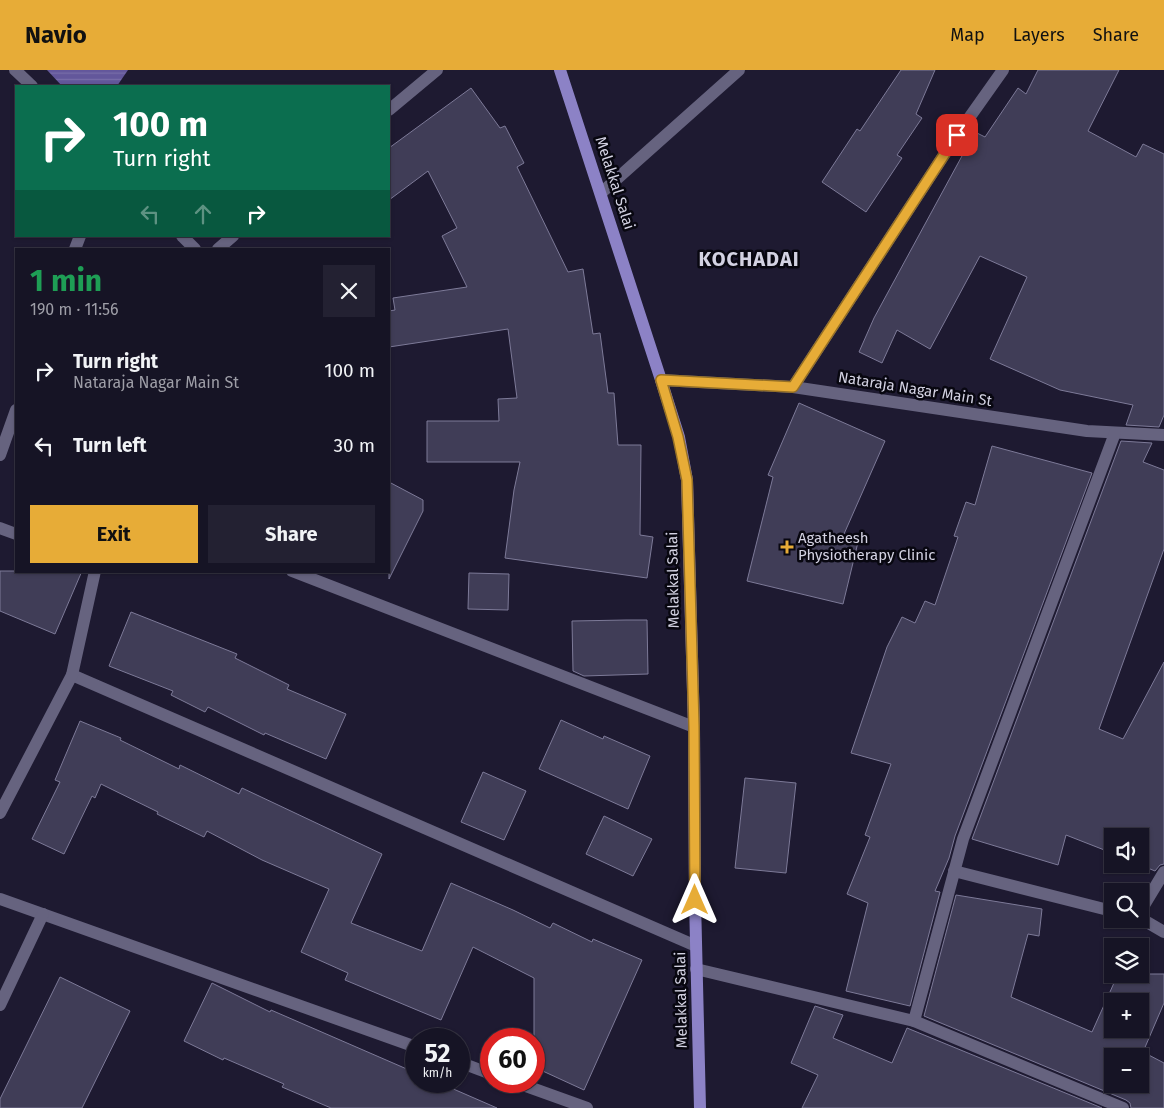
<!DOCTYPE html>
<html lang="en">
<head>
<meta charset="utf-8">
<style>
  body { margin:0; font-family:"Fira Sans",sans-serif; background:#232132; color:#f1f3f6; height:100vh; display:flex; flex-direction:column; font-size:19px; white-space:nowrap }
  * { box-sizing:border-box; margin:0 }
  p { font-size:16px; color:#9e9ea7 }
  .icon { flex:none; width:28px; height:28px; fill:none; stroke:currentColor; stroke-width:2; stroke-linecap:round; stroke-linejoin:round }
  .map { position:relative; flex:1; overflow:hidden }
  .details { position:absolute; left:15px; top:178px; width:375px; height:325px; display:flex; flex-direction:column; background:#161425; border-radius:0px; box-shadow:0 1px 4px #0004,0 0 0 1px #353342 }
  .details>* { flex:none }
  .banner { position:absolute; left:15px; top:15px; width:375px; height:152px; border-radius:0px; box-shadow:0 1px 4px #0004,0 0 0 1px #353342; background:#0b6e4f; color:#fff; overflow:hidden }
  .tools { position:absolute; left:1104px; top:758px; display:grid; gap:10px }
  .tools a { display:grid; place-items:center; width:45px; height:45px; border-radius:0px; background:#161425; box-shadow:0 1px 4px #0004,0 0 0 1px #353342; font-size:25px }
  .speed { position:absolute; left:405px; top:958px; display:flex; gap:10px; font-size:25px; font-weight:700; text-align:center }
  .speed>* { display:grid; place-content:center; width:65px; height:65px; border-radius:50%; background:#161425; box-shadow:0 1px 4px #0004,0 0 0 1px #353342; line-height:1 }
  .speed small { font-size:12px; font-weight:400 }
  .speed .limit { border:8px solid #d22; background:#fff; color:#111 }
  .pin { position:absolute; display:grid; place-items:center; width:42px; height:42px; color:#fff; margin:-21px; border-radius:10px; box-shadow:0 2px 8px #0006 }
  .me { position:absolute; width:55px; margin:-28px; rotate:0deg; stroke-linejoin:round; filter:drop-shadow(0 0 4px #0008) }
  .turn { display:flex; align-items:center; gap:18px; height:105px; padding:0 15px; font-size:22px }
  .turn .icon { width:65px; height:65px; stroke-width:2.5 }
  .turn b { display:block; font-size:35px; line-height:42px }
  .lanes { display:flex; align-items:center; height:48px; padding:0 15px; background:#0003; justify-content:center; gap:25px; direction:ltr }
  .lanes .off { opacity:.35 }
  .round { display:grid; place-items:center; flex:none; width:52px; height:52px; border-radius:0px; background:#232132 }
  .overview { display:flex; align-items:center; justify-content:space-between; height:85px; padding:0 15px }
  h1 { font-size:30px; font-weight:700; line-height:38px; color:#1e9e55 }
  .cta { display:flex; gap:10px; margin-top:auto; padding:10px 15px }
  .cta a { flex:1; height:58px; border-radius:0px; background:#e7ac37; color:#111; font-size:20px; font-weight:700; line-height:58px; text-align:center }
  .cta a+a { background:#232132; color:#f1f3f6 }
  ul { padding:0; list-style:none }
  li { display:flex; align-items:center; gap:15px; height:75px; padding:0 15px }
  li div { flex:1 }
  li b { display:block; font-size:19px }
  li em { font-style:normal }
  header { display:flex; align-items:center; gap:30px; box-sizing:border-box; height:70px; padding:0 25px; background:#e7ac37; color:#111 }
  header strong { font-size:24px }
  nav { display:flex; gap:28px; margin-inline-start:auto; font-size:18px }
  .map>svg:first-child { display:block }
  .water { fill:url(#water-rules) }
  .building { fill:#403d57; stroke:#7d7a98; fill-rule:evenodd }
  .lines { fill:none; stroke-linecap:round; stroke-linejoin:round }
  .minor { stroke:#66637f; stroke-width:12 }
  .major { stroke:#8c82c6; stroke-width:12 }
  .route-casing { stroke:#967024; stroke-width:12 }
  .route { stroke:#e7ac37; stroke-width:9 }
  .poi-dot { fill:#e7ac37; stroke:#080710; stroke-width:2 }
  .labels { text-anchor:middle; stroke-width:5; stroke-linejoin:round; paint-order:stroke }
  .street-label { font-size:15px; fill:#d3d2e2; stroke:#080710 }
  .poi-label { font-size:15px; fill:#d3d2e2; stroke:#080710; text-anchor:start }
  .district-label { font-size:20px; font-weight:bold; letter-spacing:1px; fill:#d3d2e2; stroke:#080710 }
</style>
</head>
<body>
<header>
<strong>Navio</strong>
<nav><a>Map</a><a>Layers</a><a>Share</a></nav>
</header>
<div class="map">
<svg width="1164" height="1038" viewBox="0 0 1164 1038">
  <defs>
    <pattern id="water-rules" width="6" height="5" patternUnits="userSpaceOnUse" patternTransform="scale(1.25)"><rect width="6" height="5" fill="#63579b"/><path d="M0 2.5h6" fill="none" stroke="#786ea9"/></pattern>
  </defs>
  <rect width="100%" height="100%" fill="#1e1a31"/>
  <polygon class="water" points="47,0 128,0 117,16 62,16"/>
  <g class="building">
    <polygon points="901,0 935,0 916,44 922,48 897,85 902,88 866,142 822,112 857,59 860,61"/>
    <polygon points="1038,0 1119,0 1088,61 1136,87 1143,74 1164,84 1164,345 1159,357 1126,355 1133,335 1060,320 990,289 1027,207 980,186 930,279 897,260 882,293 859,282 874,248 975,62 985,67 1018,18 1026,24"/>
    <polygon points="471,18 500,58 505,56 524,93 517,97 568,202 583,199 593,264 600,263 608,323 614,323 618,375 641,375 640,465 653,467 647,508 505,488 514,420 520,392 427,392 427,351 499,351 498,329 517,328 508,259 389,277 389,241 395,240 393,228 467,217 442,166 457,158 428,101 389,130 389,78"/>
    <polygon points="799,333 885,371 844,464 859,468 843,534 747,511 773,407 768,405"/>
    <polygon points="1121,371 1152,373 1143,392 1164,400 1164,479 1099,659 1123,669 1164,592 1164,794 1160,795 1155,801 1138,794 1140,794 1140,766 1112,766 1112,783 1066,765 1058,795 972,769"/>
    <polygon points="992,376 1092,403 955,766 949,788 935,821 940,822 910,936 846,921 868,833 847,824 870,767 865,765 891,694 851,683 887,577 902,547 915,553 925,531 935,535 958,467 954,466 966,432 975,435"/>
    <polygon points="389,412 423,430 423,441 389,509"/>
    <polygon points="0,501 82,501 55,564 0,541"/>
    <polygon points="469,503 509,504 508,540 468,539"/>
    <polygon points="131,542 237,584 235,588 289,615 287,619 346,644 326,689 265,663 264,665 208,637 205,642 171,625 173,621 109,596"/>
    <polygon points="626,550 647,550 648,604 584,606 573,601 572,551"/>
    <polygon points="561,650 603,669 604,666 650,686 628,739 539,699"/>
    <polygon points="80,651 121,668 120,670 179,699 180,695 239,724 242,718 382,784 351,853 422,881 451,813 513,840 550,858 553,853 592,872 593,869 642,890 584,1020 534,997 534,908 473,877 441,950 345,910 348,903 301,882 329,819 262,790 207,761 204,767 157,744 158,742 101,714 95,728 92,726 64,784 32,769 60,712 55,710"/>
    <polygon points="483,702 526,721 504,770 461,752"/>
    <polygon points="745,708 796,713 786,803 735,798"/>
    <polygon points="604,746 652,769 633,806 586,784"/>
    <path d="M956,825l86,14 -3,27 -11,-2 -17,63 81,35 26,-58h46v29l-21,49 21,11v45h-33l-1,-5 -4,-3 -202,-84zM1112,931h28v28h-28zM1112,986h28v28h-28z"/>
    <polygon points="60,907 130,941 82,1038 0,1038 0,1029"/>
    <polygon points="212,913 270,942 271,940 416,1003 416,1011 435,1011 497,1038 331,1038 282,1017 284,1014 224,988 223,990 184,971"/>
    <polygon points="815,936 843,945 833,968 892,993 907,958 1102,1038 802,1038 818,1005 791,993"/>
  </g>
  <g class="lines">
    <g class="minor">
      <polyline points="15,0 32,16"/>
      <polyline points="389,40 437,0"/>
      <polyline points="601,123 739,0"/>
      <polyline points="182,166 195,179"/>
      <polyline points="75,179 80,166"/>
      <polyline points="218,179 233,166"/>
      <polyline points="661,310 793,317 1087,361 1164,365"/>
      <polyline points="793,317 957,65 1003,0"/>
      <polyline points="0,385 16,340"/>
      <polyline points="0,458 16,464"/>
      <polyline points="292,501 694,657"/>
      <polyline points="72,605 696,876"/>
      <polyline points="0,743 72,605 95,501"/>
      <polyline points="954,801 1112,841"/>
      <polyline points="0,829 416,977"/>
      <polyline points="1140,842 1164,802"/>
      <polyline points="1140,848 1164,862"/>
      <polyline points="696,899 914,951 1123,1038"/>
      <polyline points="0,935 43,844"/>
      <polyline points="914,951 963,769 1115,363"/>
      <polyline points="459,992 491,1004"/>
      <polyline points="512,1011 587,1038"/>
    </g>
    <polyline class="major" points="560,0 661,310 679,367 687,410 694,657 695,830 700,1038"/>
  </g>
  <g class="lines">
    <defs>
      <polyline id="route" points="695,830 694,657 687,410 678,367 661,310 793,317 957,65"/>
    </defs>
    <use href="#route" class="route-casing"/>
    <use href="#route" class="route"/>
  </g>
  <path class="poi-dot" d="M784.5 469.5h5v5h5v5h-5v5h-5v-5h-5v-5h5z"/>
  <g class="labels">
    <g class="street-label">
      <text transform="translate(615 113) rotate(72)" y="5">Melakkal Salai</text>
      <text transform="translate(915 319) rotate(9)" y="5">Nataraja Nagar Main St</text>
      <text transform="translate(673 510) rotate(-91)" y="5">Melakkal Salai</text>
      <text transform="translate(681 930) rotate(-91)" y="5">Melakkal Salai</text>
    </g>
    <g class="poi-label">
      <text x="798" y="473">Agatheesh<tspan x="798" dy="17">Physiotherapy Clinic</tspan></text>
    </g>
    <g class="district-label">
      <text x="749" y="196">KOCHADAI</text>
    </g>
  </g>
</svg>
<div class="tools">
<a><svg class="icon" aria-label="sound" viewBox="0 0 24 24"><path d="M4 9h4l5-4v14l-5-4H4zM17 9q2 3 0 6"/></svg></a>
<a><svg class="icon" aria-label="search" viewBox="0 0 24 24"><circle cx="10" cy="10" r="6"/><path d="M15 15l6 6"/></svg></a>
<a><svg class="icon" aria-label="layers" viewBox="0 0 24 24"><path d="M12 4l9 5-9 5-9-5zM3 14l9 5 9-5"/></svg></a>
<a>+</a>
<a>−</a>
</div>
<div class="speed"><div>52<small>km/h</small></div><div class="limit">60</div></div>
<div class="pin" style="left:957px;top:65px;background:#d93025"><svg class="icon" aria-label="arrive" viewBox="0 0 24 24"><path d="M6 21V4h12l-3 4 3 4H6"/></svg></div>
<svg class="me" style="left:695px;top:830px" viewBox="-20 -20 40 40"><path d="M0-17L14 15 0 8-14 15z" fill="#e7ac37" stroke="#fff" stroke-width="4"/></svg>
<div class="banner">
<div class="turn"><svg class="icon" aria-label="right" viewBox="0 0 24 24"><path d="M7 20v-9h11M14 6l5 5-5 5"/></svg><div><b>100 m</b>Turn right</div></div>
<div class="lanes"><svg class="icon off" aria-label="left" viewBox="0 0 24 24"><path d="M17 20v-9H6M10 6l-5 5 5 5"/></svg><svg class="icon off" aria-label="ahead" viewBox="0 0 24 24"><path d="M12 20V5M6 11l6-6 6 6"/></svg><svg class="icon" aria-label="right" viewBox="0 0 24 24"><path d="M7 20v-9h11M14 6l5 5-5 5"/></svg></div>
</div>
<section class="details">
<div class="overview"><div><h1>1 min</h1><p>190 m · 11:56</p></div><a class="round"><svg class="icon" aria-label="close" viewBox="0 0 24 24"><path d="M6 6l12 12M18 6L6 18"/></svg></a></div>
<ul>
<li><svg class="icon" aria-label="right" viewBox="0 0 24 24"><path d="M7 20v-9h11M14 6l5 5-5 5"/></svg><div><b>Turn right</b><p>Nataraja Nagar Main St</p></div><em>100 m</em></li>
<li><svg class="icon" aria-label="left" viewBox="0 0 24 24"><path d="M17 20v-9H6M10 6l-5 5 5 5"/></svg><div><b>Turn left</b></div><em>30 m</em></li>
</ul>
<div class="cta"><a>Exit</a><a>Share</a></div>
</section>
</div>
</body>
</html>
